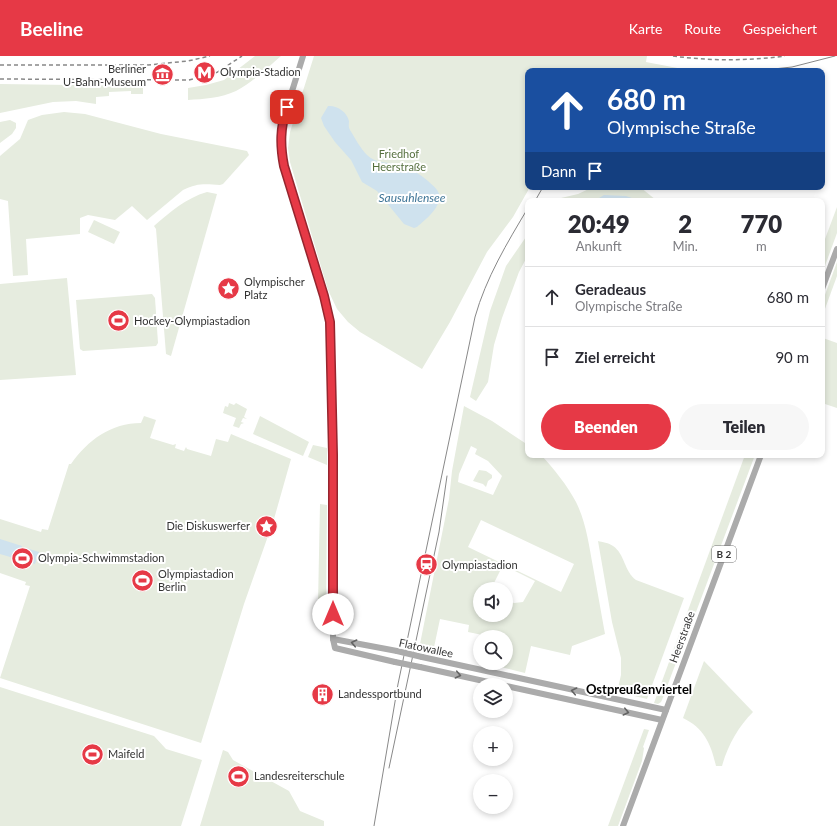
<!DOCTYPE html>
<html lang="de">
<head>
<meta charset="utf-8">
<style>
  body { margin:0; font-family:Lato,sans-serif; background:#f7f7f7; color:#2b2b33; height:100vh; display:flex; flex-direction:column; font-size:15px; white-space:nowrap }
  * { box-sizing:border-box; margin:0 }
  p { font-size:13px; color:#7c7c81 }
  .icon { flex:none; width:22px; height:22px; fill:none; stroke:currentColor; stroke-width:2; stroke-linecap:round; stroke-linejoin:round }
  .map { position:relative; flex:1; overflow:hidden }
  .sheet { position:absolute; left:525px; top:142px; width:300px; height:260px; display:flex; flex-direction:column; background:#fff; border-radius:8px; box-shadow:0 2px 6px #0003 }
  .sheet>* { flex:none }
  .guide { position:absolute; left:525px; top:12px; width:300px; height:122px; border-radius:8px; box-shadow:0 2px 6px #0003; background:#1a4fa0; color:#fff; overflow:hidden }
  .buttons { position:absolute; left:473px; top:526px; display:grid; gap:8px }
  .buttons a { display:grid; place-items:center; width:40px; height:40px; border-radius:50%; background:#fff; box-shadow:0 2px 6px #0003; font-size:20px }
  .pin { position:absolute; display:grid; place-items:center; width:34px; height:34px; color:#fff; margin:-17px; border-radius:8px; box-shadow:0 2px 6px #0006 }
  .me { position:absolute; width:44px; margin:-22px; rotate:0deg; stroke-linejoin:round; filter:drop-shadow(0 0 3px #0008) }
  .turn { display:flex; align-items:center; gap:14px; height:84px; padding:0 16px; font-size:18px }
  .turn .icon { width:52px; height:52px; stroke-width:2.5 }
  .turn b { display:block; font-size:28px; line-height:34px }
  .then { display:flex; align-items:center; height:38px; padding:0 16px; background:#0003; gap:8px; font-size:15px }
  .eta { display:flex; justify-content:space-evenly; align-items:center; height:68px; text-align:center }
  .eta b { font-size:24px; font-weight:800; line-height:28px }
  .action { display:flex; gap:8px; margin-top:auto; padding:8px 16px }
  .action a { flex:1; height:46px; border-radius:24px; background:#e63946; color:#fff; font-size:16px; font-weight:800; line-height:46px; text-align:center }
  .action a+a { background:#f7f7f7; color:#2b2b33 }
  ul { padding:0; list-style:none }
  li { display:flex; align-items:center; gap:12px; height:60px; padding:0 16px; border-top:1px solid #e1e1e2 }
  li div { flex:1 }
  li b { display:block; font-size:15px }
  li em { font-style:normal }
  header { display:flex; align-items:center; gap:24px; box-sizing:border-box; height:56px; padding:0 20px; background:#e63946; color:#fff }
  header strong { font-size:19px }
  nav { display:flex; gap:22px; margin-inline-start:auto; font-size:14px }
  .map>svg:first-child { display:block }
  .green { fill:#e6ecdf; fill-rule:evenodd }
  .water { fill:#cfe2ee }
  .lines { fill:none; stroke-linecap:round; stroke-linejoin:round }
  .major { stroke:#ababab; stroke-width:6 }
  .tram { stroke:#888; stroke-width:1 }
  .rail { stroke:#888; stroke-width:1.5; stroke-dasharray:4 3; stroke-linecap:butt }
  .major-bridge { stroke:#ababab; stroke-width:6 }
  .oneway { stroke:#636363 }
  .route-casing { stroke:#96252e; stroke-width:10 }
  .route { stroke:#e63946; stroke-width:7 }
  .labels { text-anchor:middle; stroke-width:4; stroke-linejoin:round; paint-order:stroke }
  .shield { fill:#fff; stroke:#707070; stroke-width:1 }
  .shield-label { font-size:10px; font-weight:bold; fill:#333 }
  .poi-label { font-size:11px; fill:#333; stroke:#fff; text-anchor:start }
  .park-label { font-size:11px; fill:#56703f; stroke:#fff }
  .street-label { font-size:11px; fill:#333; stroke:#fff }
  .water-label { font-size:12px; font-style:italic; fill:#3f7597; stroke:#fff }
  .quarter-label { font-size:13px; font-weight:bold; fill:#000; stroke:#fff }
</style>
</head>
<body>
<header>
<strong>Beeline</strong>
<nav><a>Karte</a><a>Route</a><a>Gespeichert</a></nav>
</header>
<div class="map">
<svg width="837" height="770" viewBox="0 0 837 770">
  <rect width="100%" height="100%" fill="#fff"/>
  <g class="green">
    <path d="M255,0h26c-14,12 -28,26 -45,35 -15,7 -32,8 -48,9v-12l18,-3 18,-5z"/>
    <polygon points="314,0 647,0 646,6 688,14 683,15 528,15 528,131 530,131 513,161 487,196 450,266 422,313 360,276 348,266 337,253 328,234 290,106 288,92 290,76"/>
    <polygon points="0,28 143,30 143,38 131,38 131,35 109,36 109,40 96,41 96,48 76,45 53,46 0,57"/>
    <path d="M64,56l21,2 76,20 86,17 2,4 -26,29 -3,1c-15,-1 -23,-2 -37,5l-36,30 -15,-14 -17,14 -27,-5 -8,3v16l-54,5 2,36 -15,1 -5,-75 -8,-2v-43l20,-17 8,-19 14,-5z"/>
    <polygon points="10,64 16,67 16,72 12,78 0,87 0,66"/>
    <polygon points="593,131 640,131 656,144 559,145 561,142 578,138"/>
    <path d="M207,136l10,2 -46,162 -5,-2 -10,-125 -2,-3c16,-14 32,-28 53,-34z"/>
    <polygon points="837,151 837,177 822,218 822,191"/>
    <polygon points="94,164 120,176 114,188 88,176"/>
    <polygon points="528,178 528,199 519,216 502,262 494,289 488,326 476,345 470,341 490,255 506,210"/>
    <polygon points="837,206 837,220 822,261 822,247"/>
    <polygon points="67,222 76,319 0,324 0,228"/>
    <polygon points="152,238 155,242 158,287 156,290 83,295 80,293 76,244"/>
    <polygon points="823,282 837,287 837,352 822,347 822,284"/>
    <polygon points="229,347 234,349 236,347 247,353 244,361 247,363 243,362 241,366 244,367 241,368 239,372 233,370 236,362 223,357 225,350 228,351"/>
    <path d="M464,350l28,15 36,24v10h13c13,14 26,30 35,47 10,20 13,43 17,65 4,22 8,45 12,67l-33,12 -2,9 -39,-9 -6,27 -37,-9v-1h18v-26h-14l-24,-5 1,-7 -29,-6 -7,33 -14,-3 30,-150 3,-28zM471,390l6,3 -2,5 13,7 14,15 -9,19 -35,-13 1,-8zM481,464l93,44 -13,28 -93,-45zM503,509l32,16 -12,21 -9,1 -8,-3v15h-26v-26h11z"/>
    <path d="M144,360l12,4 -6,18 23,7 3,-1 -1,4 9,3 2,-4 1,2 24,7 5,-17 12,3 3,-8 60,25 -17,60 -30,85 -43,139 -201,-65 30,-92 -5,-1 1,-3 -26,-9v-54l41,13 1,-3 6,1 21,-66h2c17,-24 40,-41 70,-41z"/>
    <polygon points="260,360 309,386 303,400 253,378"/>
    <polygon points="313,389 327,392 327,409 308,401"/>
    <polygon points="745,399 755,399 684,588 674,612 662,644 661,646 658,648 654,647"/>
    <polygon points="479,414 486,415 492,419 492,422 488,425 486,431 483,428 473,425"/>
    <polygon points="320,448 327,449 326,552 318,548"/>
    <path d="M598,485c4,1 11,2 15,5 12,8 11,25 23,34l48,18 -37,101 -30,-7 4,-17v-17l-9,-36z"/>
    <path d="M704,605l49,51c-15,15 -25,33 -31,54h-6c-5,-22 -12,-38 -33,-48z"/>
    <polygon points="0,631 154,680 166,693 202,704 181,770 0,770"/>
    <polygon points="644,673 649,674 643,691 644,692 642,705 618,770 608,770"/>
    <polygon points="223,694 228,696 233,704 289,735 300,755 324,765 324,770 200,770"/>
  </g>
  <g class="water">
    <path d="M328,50c9,-1 19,6 21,15 0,3 -1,6 1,9 5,8 10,18 17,25 7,8 22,7 32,10 11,3 21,9 29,16 3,3 7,6 9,9 10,13 -12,30 -20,37l-3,1 -10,-4 -27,-33 -15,-9 -11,-22 -16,-18 -11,-16 -3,-8z"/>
    <polygon points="604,139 626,140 635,143 632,145 598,145 599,142"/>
    <polygon points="0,483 22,490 17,503 0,498"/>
    <polygon points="26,492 39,496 35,508 22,504"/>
  </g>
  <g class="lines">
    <g class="major">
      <polyline points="303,0 283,64 281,92 284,109 324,240 330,266 333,399 333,583 335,592 395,606"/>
      <polyline points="822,233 837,193"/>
      <polyline points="333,583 397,595"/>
      <polyline points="422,601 666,654"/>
      <polyline points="420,611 502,629"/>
      <polyline points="506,630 662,664"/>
      <polyline points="623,770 761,399"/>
    </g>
    <g class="tram">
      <polyline points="755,15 792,11 835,0"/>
      <polyline points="535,145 543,131"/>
      <polyline points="389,712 439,476 447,420"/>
      <path d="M374,770l24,-142 77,-367c11,-39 32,-74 53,-109"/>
    </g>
    <g class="rail">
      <path d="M673,0c37,5 74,5 112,0"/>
      <polyline points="0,9 148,9 188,5 210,0"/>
      <polyline points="0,23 189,24 216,17 242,0"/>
    </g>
    <g class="major-bridge">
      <polyline points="397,595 422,601"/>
      <polyline points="395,606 420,611"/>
    </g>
  </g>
  <defs><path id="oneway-chevron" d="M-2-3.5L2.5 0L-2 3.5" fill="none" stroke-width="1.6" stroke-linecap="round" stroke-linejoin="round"/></defs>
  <g class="oneway">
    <use href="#oneway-chevron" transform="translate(354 587) rotate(-168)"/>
    <use href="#oneway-chevron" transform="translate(458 619) rotate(12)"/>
    <use href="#oneway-chevron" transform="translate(574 635) rotate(-168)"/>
    <use href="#oneway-chevron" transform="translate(626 656) rotate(13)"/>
  </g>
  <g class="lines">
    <defs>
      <path id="route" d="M287,51c-7,21 -7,38 -3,59l40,130 6,26 3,133v159"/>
    </defs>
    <use href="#route" class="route-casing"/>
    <use href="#route" class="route"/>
  </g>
  <defs>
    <symbol id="metro-disc" viewBox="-11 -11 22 22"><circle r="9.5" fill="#e63946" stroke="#fff"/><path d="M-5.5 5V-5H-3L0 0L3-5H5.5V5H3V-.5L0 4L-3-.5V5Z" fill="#fff"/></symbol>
    <symbol id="museum-disc" viewBox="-11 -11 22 22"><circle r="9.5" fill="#e63946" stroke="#fff"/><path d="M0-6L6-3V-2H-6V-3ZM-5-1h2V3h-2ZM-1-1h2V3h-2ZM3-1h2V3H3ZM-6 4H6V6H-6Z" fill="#fff"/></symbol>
    <symbol id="sight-disc" viewBox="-11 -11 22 22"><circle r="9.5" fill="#e63946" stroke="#fff"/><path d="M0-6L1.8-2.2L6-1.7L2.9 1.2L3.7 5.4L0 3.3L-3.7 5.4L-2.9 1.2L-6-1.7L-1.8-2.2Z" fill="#fff"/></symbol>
    <symbol id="stadium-disc" viewBox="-11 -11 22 22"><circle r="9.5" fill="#e63946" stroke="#fff"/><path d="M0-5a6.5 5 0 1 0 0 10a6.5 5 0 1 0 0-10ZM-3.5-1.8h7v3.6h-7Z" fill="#fff"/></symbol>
    <symbol id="station-disc" viewBox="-11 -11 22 22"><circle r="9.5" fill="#e63946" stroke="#fff"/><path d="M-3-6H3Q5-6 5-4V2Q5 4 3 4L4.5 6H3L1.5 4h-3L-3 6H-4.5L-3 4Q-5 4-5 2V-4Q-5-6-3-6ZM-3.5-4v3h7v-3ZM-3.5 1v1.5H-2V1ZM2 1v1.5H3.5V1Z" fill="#fff"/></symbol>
    <symbol id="building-disc" viewBox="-11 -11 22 22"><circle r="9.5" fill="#e63946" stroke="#fff"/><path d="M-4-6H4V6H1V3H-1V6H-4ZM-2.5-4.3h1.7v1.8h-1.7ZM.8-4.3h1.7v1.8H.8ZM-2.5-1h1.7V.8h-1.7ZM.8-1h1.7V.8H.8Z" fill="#fff"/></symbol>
  </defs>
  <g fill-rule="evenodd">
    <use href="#metro-disc" x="192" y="4" width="25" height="25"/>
    <use href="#museum-disc" x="150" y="6" width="25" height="25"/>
    <use href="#sight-disc" x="216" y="220" width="25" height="25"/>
    <use href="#stadium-disc" x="106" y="252" width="25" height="25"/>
    <use href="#sight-disc" x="254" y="458" width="25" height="25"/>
    <use href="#stadium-disc" x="10" y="490" width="25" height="25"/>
    <use href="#station-disc" x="414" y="496" width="25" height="25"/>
    <use href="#stadium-disc" x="130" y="512" width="25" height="25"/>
    <use href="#building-disc" x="310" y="626" width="25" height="25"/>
    <use href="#stadium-disc" x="80" y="686" width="25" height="25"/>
    <use href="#stadium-disc" x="226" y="708" width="25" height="25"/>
  </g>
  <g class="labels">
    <rect class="shield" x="712" y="490" width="24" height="16" rx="3"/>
    <g class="shield-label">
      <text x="724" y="502">B 2</text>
    </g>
    <g class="poi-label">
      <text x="146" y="17" text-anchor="end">Berliner<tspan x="146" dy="13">U-Bahn-Museum</tspan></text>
      <text x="220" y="20">Olympia-Stadion</text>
      <text x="244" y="230">Olympischer<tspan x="244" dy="13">Platz</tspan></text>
      <text x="134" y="269">Hockey-Olympiastadion</text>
      <text x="250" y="474" text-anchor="end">Die Diskuswerfer</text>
      <text x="38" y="506">Olympia-Schwimmstadion</text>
      <text x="442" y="513">Olympiastadion</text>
      <text x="158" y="522">Olympiastadion<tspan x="158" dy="13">Berlin</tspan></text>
      <text x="338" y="642">Landessportbund</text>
      <text x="108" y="702">Maifeld</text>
      <text x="254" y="724">Landesreiterschule</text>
    </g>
    <g class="park-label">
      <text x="399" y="102">Friedhof<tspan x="399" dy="13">Heerstraße</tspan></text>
    </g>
    <g class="street-label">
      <text transform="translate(682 581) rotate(-70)" y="4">Heerstraße</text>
      <text transform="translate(426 592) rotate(12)" y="4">Flatowallee</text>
    </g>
    <g class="water-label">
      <text x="412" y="146">Sausuhlensee</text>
    </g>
    <g class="quarter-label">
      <text x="639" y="638">Ostpreußenviertel</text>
    </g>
  </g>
</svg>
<div class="buttons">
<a><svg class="icon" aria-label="sound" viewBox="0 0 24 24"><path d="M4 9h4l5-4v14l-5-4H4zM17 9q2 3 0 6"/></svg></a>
<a><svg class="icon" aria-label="search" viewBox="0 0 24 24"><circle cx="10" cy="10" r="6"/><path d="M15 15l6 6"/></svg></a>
<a><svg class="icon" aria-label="layers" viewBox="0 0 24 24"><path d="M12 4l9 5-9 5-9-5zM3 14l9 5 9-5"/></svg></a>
<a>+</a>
<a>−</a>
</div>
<div class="pin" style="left:287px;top:51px;background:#d93025"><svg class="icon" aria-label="arrive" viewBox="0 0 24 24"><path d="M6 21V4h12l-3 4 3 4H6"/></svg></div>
<svg class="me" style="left:333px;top:558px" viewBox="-20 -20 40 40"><circle r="19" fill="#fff"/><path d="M0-13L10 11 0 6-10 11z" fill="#e63946"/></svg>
<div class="guide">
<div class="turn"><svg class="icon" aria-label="ahead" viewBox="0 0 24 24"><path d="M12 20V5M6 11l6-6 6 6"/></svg><div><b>680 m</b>Olympische Straße</div></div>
<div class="then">Dann<svg class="icon" aria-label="arrive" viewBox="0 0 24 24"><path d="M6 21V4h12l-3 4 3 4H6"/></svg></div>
</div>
<section class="sheet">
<div class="eta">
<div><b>20:49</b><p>Ankunft</p></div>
<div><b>2</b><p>Min.</p></div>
<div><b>770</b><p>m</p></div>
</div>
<ul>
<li><svg class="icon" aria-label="ahead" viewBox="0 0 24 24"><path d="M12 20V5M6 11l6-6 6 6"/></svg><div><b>Geradeaus</b><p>Olympische Straße</p></div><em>680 m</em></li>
<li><svg class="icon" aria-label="arrive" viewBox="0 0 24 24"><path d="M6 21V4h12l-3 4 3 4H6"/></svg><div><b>Ziel erreicht</b></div><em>90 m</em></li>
</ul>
<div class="action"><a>Beenden</a><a>Teilen</a></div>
</section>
</div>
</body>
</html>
